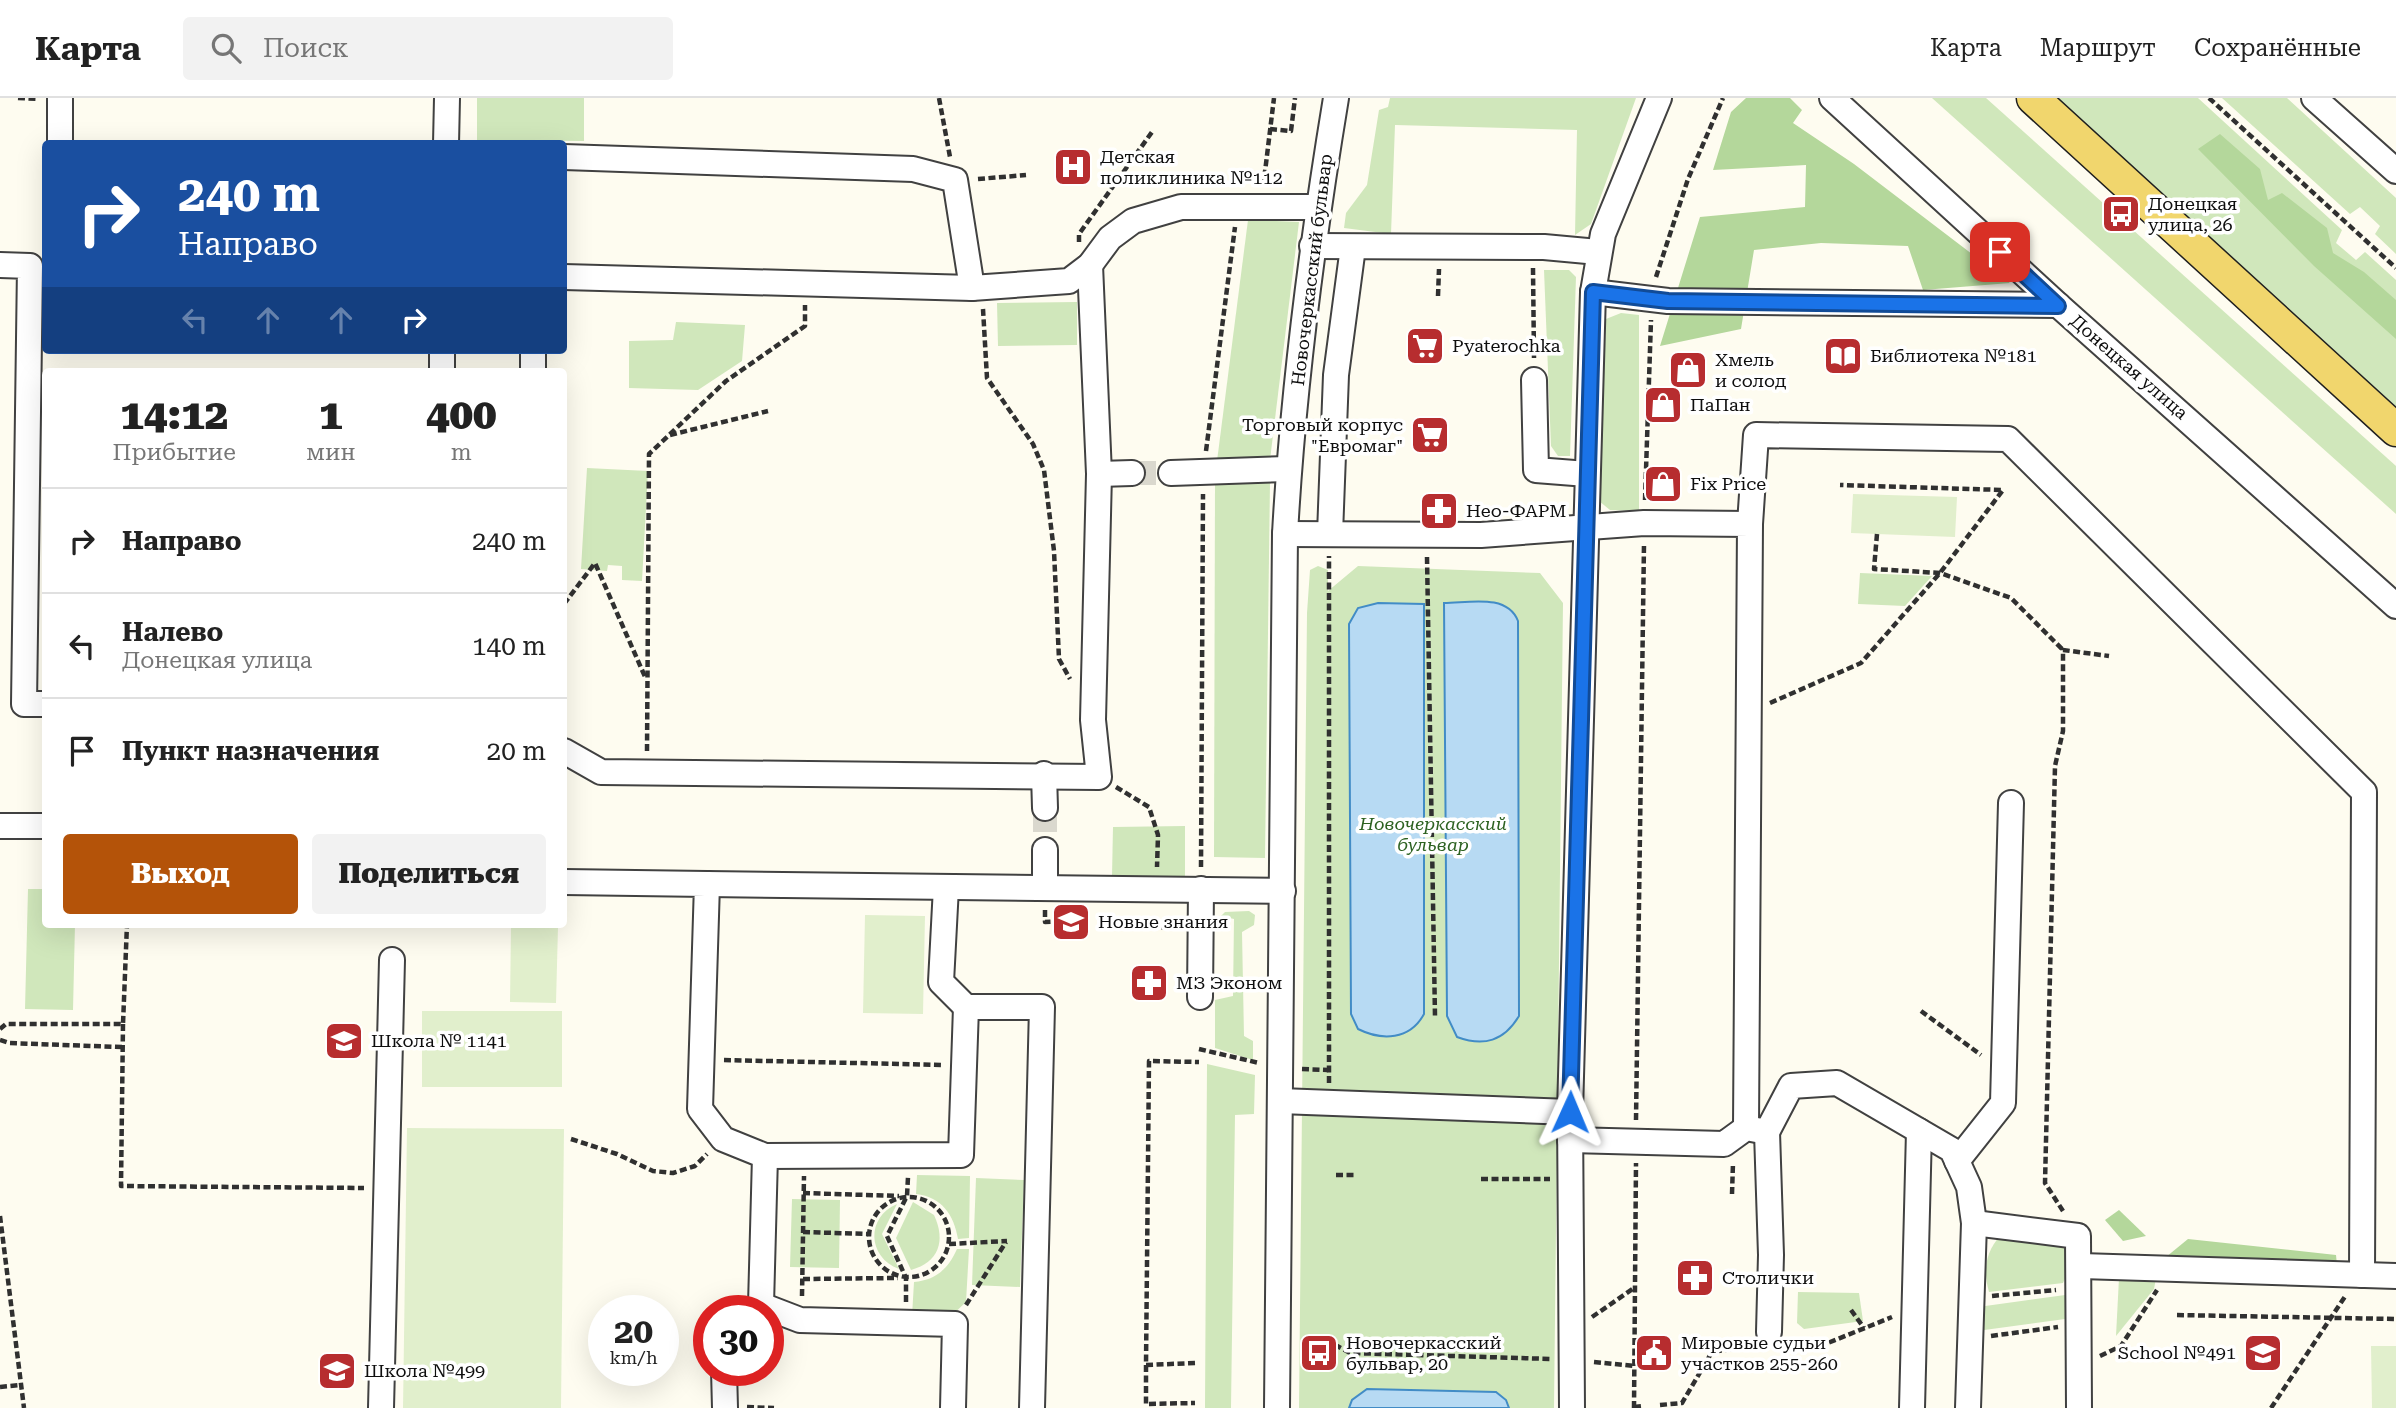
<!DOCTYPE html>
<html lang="ru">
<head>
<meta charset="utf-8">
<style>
  body { margin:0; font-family:"Roboto Serif",serif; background:#f2f2f2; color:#222; height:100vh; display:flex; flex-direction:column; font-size:26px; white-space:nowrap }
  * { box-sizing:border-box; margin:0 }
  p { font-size:23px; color:#767676 }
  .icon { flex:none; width:38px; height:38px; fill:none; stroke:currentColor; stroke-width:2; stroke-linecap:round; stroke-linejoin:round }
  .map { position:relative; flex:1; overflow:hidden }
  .side { position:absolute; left:42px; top:270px; width:525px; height:560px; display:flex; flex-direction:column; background:#fff; border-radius:7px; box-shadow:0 7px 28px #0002 }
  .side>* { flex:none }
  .hud { position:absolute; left:42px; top:42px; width:525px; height:214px; border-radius:7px; box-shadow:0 7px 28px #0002; background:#1a4fa0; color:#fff; overflow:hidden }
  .speed { position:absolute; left:588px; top:1197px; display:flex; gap:14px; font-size:35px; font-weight:700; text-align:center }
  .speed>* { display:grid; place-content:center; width:91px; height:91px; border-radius:50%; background:#fff; box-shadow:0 7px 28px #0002; line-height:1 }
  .speed small { font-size:18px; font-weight:400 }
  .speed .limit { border:10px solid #d22; background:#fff; color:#111 }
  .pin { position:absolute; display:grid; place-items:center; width:60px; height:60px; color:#fff; margin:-30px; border-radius:14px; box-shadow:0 4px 10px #0006 }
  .me { position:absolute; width:77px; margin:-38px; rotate:1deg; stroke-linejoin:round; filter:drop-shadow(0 0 5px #0008) }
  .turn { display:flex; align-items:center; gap:24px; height:147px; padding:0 21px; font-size:32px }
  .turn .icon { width:91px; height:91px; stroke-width:2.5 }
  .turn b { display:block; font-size:49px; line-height:60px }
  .lanes { display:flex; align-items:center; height:66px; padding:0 21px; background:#0003; justify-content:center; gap:35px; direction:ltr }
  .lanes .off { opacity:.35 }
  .eta { display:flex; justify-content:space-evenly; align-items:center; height:119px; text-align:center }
  .eta b { font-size:42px; font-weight:800; line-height:49px }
  .button { display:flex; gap:14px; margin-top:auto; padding:14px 21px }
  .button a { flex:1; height:80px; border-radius:7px; background:#b45309; color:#fff; font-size:28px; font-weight:800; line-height:80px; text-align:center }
  .button a+a { background:#f2f2f2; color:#222 }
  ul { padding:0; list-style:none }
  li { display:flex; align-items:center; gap:21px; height:105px; padding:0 21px; border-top:2px solid #e0e0e0 }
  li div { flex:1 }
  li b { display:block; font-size:26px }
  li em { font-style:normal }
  header { display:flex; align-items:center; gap:42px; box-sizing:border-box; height:98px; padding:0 35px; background:#fff; border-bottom:2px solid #e0e0e0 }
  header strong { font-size:33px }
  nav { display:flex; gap:38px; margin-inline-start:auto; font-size:24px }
  .search { width:490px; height:63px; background:#f2f2f2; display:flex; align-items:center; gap:18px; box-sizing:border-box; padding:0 24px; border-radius:7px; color:#767676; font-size:26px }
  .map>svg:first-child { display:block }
  .green { fill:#d0e7bb }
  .forest { fill:#b4d79b }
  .pitch { fill:#e1efcc }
  .water { fill:#b7daf3; stroke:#428cc6; stroke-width:2 }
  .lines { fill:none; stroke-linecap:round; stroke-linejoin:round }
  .minor-tunnel { stroke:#dad8ce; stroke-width:24; stroke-dasharray:24 12; stroke-linecap:butt }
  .minor-casing { stroke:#414141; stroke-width:28 }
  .major-casing { stroke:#1f1f1f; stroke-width:35 }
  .path { stroke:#303030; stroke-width:4.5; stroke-dasharray:7 3.5; stroke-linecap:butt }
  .minor { stroke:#fff; stroke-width:24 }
  .major { stroke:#f1d66d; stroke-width:32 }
  .route-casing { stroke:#114b97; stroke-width:18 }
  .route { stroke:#1a73e8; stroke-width:12 }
  .labels { text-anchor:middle; stroke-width:7; stroke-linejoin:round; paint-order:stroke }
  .poi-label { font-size:18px; fill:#0e0e0e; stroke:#fff; text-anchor:start }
  .street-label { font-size:18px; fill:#0e0e0e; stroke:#fff }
  .park-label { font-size:18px; font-style:italic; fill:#2d6221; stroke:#fff }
</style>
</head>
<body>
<header>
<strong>Карта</strong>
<div class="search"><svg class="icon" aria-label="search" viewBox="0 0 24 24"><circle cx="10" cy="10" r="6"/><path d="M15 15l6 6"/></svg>Поиск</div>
<nav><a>Карта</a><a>Маршрут</a><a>Сохранённые</a></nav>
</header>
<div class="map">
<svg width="2396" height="1310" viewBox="0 0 2396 1310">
  <rect width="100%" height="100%" fill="#fefcf0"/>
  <g class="green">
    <polygon points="477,0 584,0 584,43 477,42"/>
    <polygon points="1390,0 1636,0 1591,126 1575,137 1577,32 1395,27 1391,136 1344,130 1346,115 1367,87 1379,12 1388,9"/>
    <polygon points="1932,0 1986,0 2396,368 2396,416"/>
    <polygon points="2051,0 2198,0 2342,132 2336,145 2356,162 2365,154 2396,182 2396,309"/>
    <polygon points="2222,0 2287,0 2396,100 2396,156 2375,136 2380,128 2360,109 2350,116"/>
    <polygon points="1248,122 1299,124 1270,362 1217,363"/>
    <polygon points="1544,172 1569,172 1576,179 1570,358 1558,358 1551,348"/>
    <polygon points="1077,204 1077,247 998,248 997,205"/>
    <polygon points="1621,215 1639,217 1639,413 1610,412 1599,403 1606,221"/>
    <polygon points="676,224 745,227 742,263 698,292 629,290 629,243 673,242"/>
    <polygon points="587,370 648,373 642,483 622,482 622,468 608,467 607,473 581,471"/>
    <polygon points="1215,384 1270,384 1265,760 1214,759"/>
    <polygon points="1318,468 1328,472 1328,493 1358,468 1540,475 1563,505 1554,1310 1509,1310 1506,1302 1352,1302 1349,1310 1299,1310 1307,515 1310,472"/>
    <polygon points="1860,475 1932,478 1905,508 1858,506"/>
    <polygon points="1185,728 1185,778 1112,778 1113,729"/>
    <polygon points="28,791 45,791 46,826 75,826 73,912 25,911"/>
    <polygon points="1249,813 1255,817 1254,827 1242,834 1244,938 1253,943 1253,962 1215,950 1215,902 1233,898 1234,821 1221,818 1225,814"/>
    <polygon points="1207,966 1255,977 1254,1016 1235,1017 1231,1310 1205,1310"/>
    <path d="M917,1077l53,1 -1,62 -11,1c-4,-24 -16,-42 -42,-45z"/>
    <polygon points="976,1080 1024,1082 1020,1189 972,1187"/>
    <polygon points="792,1101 840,1102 839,1170 790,1169"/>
    <path d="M913,1104l21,13c12,26 5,47 -23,55l-15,-32z"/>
    <path d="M897,1106l-15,30 17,35c-32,-12 -33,-52 -2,-65z"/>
    <path d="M2000,1138l69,7 1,25 -7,15 -74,9c-6,-21 -4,-39 11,-56z"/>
    <path d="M957,1151h12l-3,53 -16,15 -38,-1 2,-34c22,-2 34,-13 43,-33z"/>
    <polygon points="2119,1180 2156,1180 2154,1191 2116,1238"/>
    <polygon points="1798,1194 1859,1195 1863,1223 1804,1231 1797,1225"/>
    <polygon points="2065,1197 2065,1221 1977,1233 1978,1209"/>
  </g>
  <g class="forest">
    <polygon points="1746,0 1790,0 1802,12 1793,25 1854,66 2010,185 1923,192 1908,148 1821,145 1754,152 1741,231 1660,248 1700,119 1805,109 1806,67 1713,72 1731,14"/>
    <polygon points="2220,36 2260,71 2268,102 2282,95 2327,130 2333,155 2364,174 2396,202 2396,241 2314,168 2198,51"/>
    <polygon points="2119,1112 2146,1138 2123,1143 2105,1122"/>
    <polygon points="2188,1141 2336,1157 2337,1167 2166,1159"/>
  </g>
  <g class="pitch">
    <polygon points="1853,396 1957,399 1955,439 1851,435"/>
    <polygon points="865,817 925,818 923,916 863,915"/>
    <polygon points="511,828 558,829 556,905 510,904"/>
    <rect x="422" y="913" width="140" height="76"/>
    <polygon points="407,1030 564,1031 561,1310 403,1310"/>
    <polygon points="2371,1248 2396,1248 2396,1310 2372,1310"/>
  </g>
  <g class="water">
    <path d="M1378,505l46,1v410c-14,26 -42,27 -66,15l-7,-15 -2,-390 9,-16z"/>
    <path d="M1444,505c24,0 63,-10 74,18l1,395c-15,25 -35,31 -62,21l-10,-21z"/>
    <polygon points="1367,1291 1496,1294 1506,1302 1509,1310 1349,1310 1352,1302"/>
  </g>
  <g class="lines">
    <g class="minor-tunnel">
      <polyline points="1132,375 1171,375"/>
      <polyline points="1045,710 1045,752"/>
    </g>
    <defs>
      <g id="minor">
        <polyline points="1832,0 2058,207 2396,508"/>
        <polyline points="2314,0 2396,73"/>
        <polyline points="60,46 60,0"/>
        <polyline points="446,46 447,0"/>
        <polyline points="564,59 913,71 955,82 972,190"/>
        <polyline points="1312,148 1544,149 1598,154"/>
        <polyline points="0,167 30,168 24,606 46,606"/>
        <polyline points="564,179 972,190 1069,183 1090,167 1110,140 1133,123 1181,109 1318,109"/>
        <polyline points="1593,194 1668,203 2058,207"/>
        <polyline points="442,273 442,252"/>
        <polyline points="533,273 533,252"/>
        <polyline points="1534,282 1536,372 1587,376"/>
        <polyline points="1171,375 1288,371"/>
        <polyline points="1099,376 1132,375"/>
        <polyline points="1750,426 1756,337 2008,341 2364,694 2362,1177"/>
        <polyline points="1285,436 1481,437 1644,425 1750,426 1746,1030"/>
        <polyline points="1330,436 1336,277 1353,149"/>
        <polyline points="564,653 601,674 1099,679 1093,622 1099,376 1090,167"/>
        <polyline points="1044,676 1045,710"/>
        <polyline points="0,728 46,728"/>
        <polyline points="564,784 707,786 700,1011 723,1041 765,1058 761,1207 751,1213"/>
        <polyline points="707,786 1283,793"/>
        <polyline points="946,789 941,884 966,909 1042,909 1032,1310"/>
        <polyline points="1045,790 1045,752"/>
        <polyline points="1200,899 1201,791"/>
        <polyline points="1280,1003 1570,1014"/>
        <polyline points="1767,1034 1771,1157 1769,1234"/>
        <polyline points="1570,1042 1724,1046 1746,1030 1767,1034 1791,988 1837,985 1952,1052 1969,1089 1974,1125 1968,1310"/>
        <polyline points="765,1058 961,1057 966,909"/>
        <polyline points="1957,1063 2003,1005 2011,705"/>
        <polyline points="1974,1125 2078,1138 2079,1310"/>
        <polyline points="2081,1168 2396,1178"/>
        <polyline points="761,1207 800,1222 955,1226 953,1310"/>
        <polyline points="724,1272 725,1310"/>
        <polyline points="381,1310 392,862"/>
        <path d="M1277,1310l8,-874c8,-146 27,-291 51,-436"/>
        <polyline points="1572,1310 1570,1014 1593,194 1603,136 1659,0"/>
        <polyline points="1912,1310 1919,1033"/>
      </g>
      <polyline id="major" points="2033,0 2396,332"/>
    </defs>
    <use href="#minor" class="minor-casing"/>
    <use href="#major" class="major-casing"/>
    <g class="path">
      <polyline points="18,0 38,1"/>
      <polyline points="939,0 950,59"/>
      <polyline points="2209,0 2396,170"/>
      <polyline points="1270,31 1291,33 1295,0"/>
      <polyline points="978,81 1026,77"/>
      <polyline points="1259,87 1264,82 1274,0"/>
      <polyline points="1079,144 1079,136 1152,34"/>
      <polyline points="1533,170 1534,260"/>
      <polyline points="1656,179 1688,81 1723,0"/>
      <polyline points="1438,198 1439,171"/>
      <polyline points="983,211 987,280 1033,346 1044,372 1054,453 1059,561 1070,581"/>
      <polyline points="670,337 768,313"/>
      <polyline points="1206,353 1235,129"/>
      <polyline points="1645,402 1651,222"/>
      <polyline points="1877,436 1874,471 1940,475 2011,500 2063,552"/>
      <polyline points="1427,459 1435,918"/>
      <polyline points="564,506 595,465 646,581"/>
      <polyline points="1770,605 1861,565 1940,475 2003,392 1840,387"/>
      <polyline points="647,653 649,356 726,283 805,228 805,207"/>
      <polyline points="1116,689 1149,709 1158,737 1157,769"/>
      <polyline points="1201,769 1203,396"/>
      <polyline points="1045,812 1045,824 1068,823"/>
      <polyline points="1161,830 1180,823"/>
      <polyline points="1921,913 1981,957"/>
      <polyline points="123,926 121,1088 364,1090"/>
      <polyline points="0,931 6,926 123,926 127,826"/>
      <polyline points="0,942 9,945 122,949"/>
      <polyline points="1199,951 1259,965"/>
      <polyline points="724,962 943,967"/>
      <polyline points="1302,971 1328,972"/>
      <polyline points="1329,985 1329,458"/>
      <polyline points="1636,1022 1644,446"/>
      <polyline points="571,1041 617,1056 653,1073 673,1075 695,1068 707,1056"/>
      <polyline points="1336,1077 1355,1077"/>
      <polyline points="1481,1081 1550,1081"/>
      <polyline points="803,1095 899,1098"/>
      <polyline points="1732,1096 1733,1065"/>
      <circle cx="909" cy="1139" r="40"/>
      <polyline points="2063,1113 2045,1085 2055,668 2063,633 2063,552 2109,558"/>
      <polyline points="0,1118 24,1310"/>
      <polyline points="803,1134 868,1136"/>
      <polyline points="949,1146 1007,1143"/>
      <polyline points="803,1181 898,1180"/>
      <polyline points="802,1198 804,1078"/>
      <polyline points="1992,1198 2056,1192"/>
      <polyline points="906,1204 906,1180 887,1138 907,1098 908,1079"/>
      <polyline points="966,1207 1006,1144"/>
      <polyline points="1851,1212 1864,1230"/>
      <polyline points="2177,1217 2396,1221"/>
      <polyline points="1592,1219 1634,1190"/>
      <polyline points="1991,1238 2058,1229"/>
      <polyline points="1788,1247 1818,1249 1892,1219"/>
      <polyline points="2100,1258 2121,1248 2157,1192"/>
      <polyline points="1311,1262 1330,1244 1350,1255 1552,1261"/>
      <polyline points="1594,1264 1635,1268"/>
      <polyline points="1195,1265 1146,1267 1149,963 1199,964"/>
      <polyline points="1146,1267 1146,1306 1195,1305"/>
      <polyline points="0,1289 21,1287"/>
      <polyline points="1660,1307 1682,1305 1712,1254 1751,1248"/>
      <polyline points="747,1309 774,1310"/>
      <polyline points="1634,1309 1644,1308"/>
      <polyline points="1634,1310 1636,1065"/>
      <polyline points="2271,1310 2346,1197"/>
    </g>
    <use href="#minor" class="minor"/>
    <use href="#major" class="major"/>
  </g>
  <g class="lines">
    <defs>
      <polyline id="route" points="1570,1014 1593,194 1668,203 2058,208 2000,154"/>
    </defs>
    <use href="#route" class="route-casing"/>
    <use href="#route" class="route"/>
  </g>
  <defs>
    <symbol id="hospital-square" viewBox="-11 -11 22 22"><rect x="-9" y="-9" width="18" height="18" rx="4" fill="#b72d2f" stroke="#fff"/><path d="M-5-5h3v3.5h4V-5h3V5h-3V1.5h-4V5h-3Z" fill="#fff"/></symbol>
    <symbol id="bus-square" viewBox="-11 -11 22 22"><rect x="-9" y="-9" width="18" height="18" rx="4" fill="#b72d2f" stroke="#fff"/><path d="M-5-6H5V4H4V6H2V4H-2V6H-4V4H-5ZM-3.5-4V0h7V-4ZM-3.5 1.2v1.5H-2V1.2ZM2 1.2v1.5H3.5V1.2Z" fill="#fff"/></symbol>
    <symbol id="supermarket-square" viewBox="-11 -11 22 22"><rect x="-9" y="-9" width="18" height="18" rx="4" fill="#b72d2f" stroke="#fff"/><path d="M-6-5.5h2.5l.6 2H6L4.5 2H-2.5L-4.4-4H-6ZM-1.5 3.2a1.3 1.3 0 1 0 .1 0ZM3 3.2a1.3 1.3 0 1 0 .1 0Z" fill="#fff"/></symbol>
    <symbol id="library-square" viewBox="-11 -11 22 22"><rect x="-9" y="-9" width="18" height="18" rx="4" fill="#b72d2f" stroke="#fff"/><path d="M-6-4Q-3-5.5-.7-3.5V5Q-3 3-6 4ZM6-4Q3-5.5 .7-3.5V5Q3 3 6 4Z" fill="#fff"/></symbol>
    <symbol id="shop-square" viewBox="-11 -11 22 22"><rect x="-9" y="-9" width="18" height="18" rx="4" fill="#b72d2f" stroke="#fff"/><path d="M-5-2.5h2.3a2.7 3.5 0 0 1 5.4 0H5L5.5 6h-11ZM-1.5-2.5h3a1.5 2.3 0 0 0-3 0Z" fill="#fff"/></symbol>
    <symbol id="pharmacy-square" viewBox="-11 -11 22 22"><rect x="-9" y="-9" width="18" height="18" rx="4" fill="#b72d2f" stroke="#fff"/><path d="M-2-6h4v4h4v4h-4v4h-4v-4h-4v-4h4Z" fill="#fff"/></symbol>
    <symbol id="university-square" viewBox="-11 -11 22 22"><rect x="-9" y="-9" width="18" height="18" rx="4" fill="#b72d2f" stroke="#fff"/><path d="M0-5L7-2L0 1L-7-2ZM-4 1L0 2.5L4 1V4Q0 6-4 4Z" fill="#fff"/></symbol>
    <symbol id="school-square" viewBox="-11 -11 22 22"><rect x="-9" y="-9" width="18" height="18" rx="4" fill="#b72d2f" stroke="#fff"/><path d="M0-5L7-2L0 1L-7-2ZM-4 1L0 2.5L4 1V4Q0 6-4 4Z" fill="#fff"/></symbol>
    <symbol id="civic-square" viewBox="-11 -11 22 22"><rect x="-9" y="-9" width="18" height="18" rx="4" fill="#b72d2f" stroke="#fff"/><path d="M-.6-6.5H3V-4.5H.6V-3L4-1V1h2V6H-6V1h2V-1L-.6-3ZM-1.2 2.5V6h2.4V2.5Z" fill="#fff"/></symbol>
  </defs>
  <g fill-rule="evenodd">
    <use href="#hospital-square" x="1051" y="47" width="44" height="44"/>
    <use href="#bus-square" x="2099" y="94" width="44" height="44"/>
    <use href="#supermarket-square" x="1403" y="226" width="44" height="44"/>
    <use href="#library-square" x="1821" y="236" width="44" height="44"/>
    <use href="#shop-square" x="1666" y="250" width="44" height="44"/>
    <use href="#shop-square" x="1641" y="285" width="44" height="44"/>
    <use href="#supermarket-square" x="1408" y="315" width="44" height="44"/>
    <use href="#shop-square" x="1641" y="364" width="44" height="44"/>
    <use href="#pharmacy-square" x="1417" y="391" width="44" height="44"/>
    <use href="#university-square" x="1049" y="802" width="44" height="44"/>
    <use href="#pharmacy-square" x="1127" y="863" width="44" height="44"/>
    <use href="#school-square" x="322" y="921" width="44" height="44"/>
    <use href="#pharmacy-square" x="1673" y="1158" width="44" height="44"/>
    <use href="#bus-square" x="1297" y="1233" width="44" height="44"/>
    <use href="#civic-square" x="1632" y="1233" width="44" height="44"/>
    <use href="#school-square" x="2241" y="1233" width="44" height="44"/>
    <use href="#school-square" x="315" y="1251" width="44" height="44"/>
  </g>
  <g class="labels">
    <g class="poi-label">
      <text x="1100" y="65">Детская<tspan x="1100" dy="21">поликлиника №112</tspan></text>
      <text x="2148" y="112">Донецкая<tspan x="2148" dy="21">улица, 26</tspan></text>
      <text x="1452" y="254">Pyaterochka</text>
      <text x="1870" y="264">Библиотека №181</text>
      <text x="1715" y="268">Хмель<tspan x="1715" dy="21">и солод</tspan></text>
      <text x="1690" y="313">ПаПан</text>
      <text x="1403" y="333" text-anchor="end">Торговый корпус<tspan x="1403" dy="21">"Евромаг"</tspan></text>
      <text x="1690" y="392">Fix Price</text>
      <text x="1466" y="419">Нео-ФАРМ</text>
      <text x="1098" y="830">Новые знания</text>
      <text x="1176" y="891">МЗ Эконом</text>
      <text x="371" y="949">Школа № 1141</text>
      <text x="1722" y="1186">Столички</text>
      <text x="1346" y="1251">Новочеркасский<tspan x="1346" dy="21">бульвар, 20</tspan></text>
      <text x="1681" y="1251">Мировые судьи<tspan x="1681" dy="21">участков 255-260</tspan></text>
      <text x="2236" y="1261" text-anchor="end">School №491</text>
      <text x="364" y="1279">Школа №499</text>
    </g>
    <g class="street-label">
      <text transform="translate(1312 172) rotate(-83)" y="6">Новочеркасский бульвар</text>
      <text transform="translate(2129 269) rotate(41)" y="6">Донецкая улица</text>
    </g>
    <g class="park-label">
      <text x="1433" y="732">Новочеркасский<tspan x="1433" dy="21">бульвар</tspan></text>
    </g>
  </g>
</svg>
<div class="speed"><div>20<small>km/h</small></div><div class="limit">30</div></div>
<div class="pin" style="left:2000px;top:154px;background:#d93025"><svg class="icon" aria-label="arrive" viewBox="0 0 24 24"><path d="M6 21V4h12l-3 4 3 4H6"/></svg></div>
<svg class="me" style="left:1570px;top:1014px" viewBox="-20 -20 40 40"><path d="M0-17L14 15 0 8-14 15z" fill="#1a73e8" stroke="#fff" stroke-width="4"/></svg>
<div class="hud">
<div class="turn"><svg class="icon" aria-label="right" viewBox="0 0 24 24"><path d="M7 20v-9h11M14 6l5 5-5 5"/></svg><div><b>240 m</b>Направо</div></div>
<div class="lanes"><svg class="icon off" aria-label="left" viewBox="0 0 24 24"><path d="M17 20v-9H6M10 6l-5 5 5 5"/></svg><svg class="icon off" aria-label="ahead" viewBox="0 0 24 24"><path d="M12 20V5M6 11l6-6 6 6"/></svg><svg class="icon off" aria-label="ahead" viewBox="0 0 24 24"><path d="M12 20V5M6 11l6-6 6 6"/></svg><svg class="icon" aria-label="right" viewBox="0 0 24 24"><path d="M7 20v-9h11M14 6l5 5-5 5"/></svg></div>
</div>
<section class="side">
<div class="eta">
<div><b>14:12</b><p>Прибытие</p></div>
<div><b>1</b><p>мин</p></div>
<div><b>400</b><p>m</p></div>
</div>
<ul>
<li><svg class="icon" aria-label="right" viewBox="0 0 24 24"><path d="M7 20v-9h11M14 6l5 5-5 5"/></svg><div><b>Направо</b></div><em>240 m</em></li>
<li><svg class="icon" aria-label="left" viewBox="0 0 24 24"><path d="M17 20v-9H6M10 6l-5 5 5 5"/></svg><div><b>Налево</b><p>Донецкая улица</p></div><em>140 m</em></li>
<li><svg class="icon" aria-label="arrive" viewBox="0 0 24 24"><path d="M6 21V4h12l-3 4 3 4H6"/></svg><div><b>Пункт назначения</b></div><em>20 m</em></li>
</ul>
<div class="button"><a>Выход</a><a>Поделиться</a></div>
</section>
</div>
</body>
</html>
